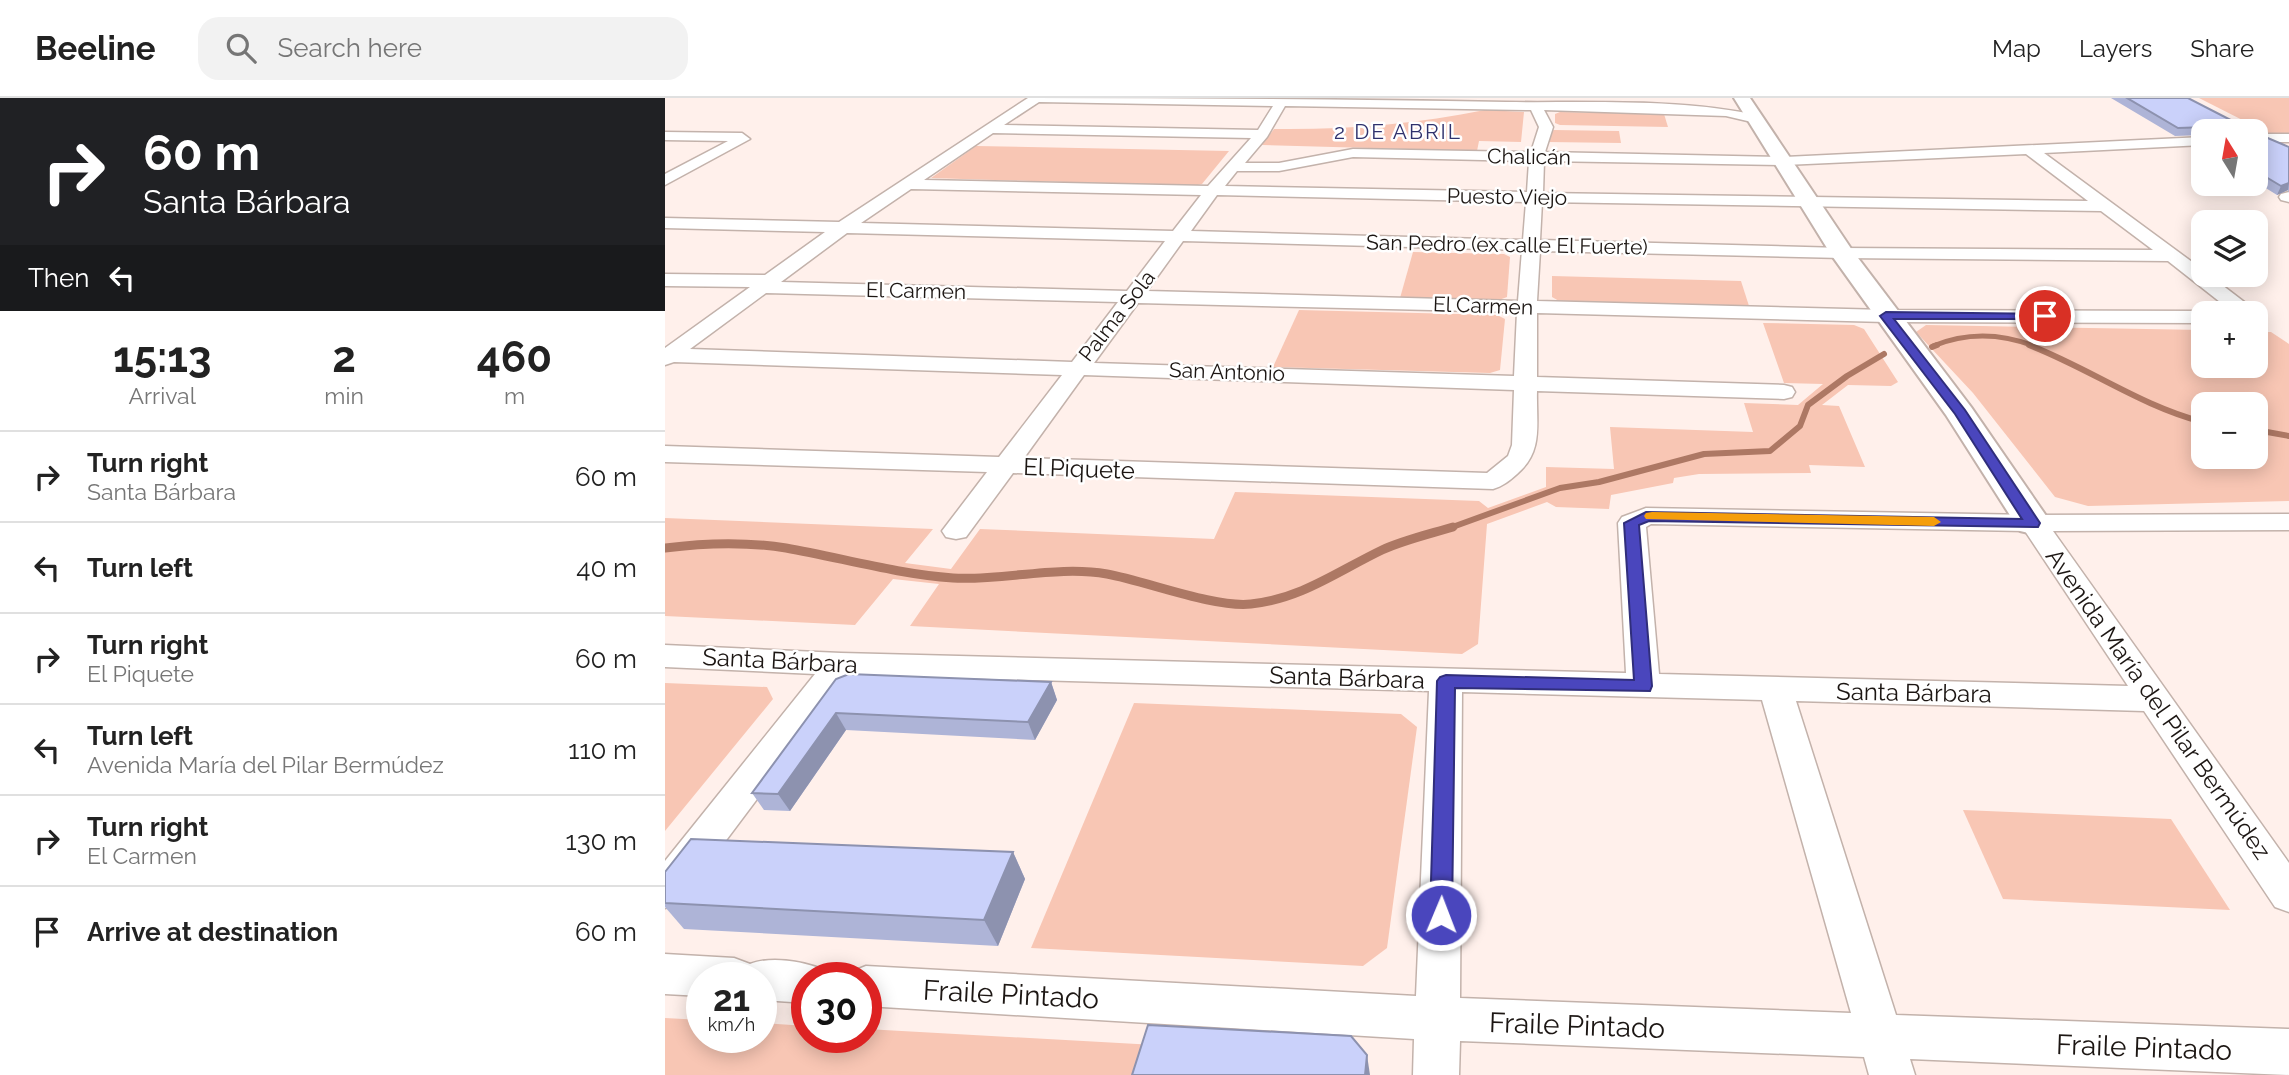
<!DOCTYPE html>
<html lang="en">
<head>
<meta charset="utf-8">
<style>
  body { margin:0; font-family:Raleway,sans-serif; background:#f2f2f2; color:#222; height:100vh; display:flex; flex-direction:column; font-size:26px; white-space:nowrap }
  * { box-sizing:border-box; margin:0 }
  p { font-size:23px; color:#767676 }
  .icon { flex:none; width:38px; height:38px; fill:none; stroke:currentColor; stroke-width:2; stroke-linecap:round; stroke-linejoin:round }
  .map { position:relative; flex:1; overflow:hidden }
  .panel { display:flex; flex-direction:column; background:#fff; width:665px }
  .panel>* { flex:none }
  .hud { background:#202124; color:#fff; overflow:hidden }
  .needle { width:46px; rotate:349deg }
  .tools { position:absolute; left:1526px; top:21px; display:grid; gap:14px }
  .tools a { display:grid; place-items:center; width:77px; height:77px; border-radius:14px; background:#fff; box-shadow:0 4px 18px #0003; font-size:35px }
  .speed { position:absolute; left:21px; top:864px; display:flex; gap:14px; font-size:35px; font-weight:700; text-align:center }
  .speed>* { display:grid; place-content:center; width:91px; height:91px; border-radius:50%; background:#fff; box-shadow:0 4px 18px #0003; line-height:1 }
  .speed small { font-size:18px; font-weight:400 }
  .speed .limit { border:10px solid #d22; background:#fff; color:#111 }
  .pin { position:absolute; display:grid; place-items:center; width:60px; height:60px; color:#fff; margin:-30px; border:4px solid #fff; border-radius:50%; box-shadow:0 2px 7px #0007 }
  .me { position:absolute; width:77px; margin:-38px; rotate:1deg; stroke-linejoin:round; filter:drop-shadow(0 0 5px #0008) }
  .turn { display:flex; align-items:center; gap:24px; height:147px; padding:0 28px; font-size:32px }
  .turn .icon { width:91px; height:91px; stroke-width:2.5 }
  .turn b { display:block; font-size:49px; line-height:60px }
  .then { display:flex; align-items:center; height:66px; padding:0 28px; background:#0003; gap:14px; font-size:26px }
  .eta { display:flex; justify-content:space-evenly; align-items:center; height:119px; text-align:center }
  .eta b { font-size:42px; font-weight:700; line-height:49px }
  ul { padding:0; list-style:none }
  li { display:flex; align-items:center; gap:21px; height:91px; padding:0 28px; border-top:2px solid #e0e0e0 }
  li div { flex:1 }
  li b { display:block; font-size:26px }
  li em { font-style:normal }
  header { display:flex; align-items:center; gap:42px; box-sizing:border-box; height:98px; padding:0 35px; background:#fff; border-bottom:2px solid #e0e0e0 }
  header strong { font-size:33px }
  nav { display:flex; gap:38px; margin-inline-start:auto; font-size:24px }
  .search { width:490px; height:63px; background:#f2f2f2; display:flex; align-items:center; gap:18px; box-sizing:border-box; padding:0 24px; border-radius:21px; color:#767676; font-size:26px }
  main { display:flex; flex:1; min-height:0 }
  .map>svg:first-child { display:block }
  .green { fill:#f8c6b4; fill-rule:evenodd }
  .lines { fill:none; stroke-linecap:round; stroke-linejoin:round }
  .stream-far2 { stroke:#ad7864; stroke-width:5 }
  .stream-far1 { stroke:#ad7864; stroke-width:6 }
  .stream { stroke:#ad7864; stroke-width:9 }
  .street-casing { stroke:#c3b2ab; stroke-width:3 }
  .secondary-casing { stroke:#c3b2ab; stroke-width:4 }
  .street { fill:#fff; fill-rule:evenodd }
  .secondary { fill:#fff; fill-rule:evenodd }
  .wall { fill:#aeb4d7 }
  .shaded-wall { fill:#8d92af }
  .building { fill:#cad1fa; stroke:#8d92af; stroke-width:2 }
  .route { fill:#4a46bd; stroke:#302e7b; stroke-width:2 }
  .slow { fill:#f59e0b }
  .labels { text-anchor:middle; stroke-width:5; stroke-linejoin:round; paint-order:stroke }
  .far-neighbourhood-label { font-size:21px; letter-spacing:2px; fill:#30326d; stroke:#fff }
  .far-street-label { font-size:21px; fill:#1c1613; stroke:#fff }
  .street-label { font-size:24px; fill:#1c1613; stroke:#fff }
  .near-street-label { font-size:28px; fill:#1c1613; stroke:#fff }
</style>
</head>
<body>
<header>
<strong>Beeline</strong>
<div class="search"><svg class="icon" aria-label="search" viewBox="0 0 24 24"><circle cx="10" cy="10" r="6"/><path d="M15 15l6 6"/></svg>Search here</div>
<nav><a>Map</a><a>Layers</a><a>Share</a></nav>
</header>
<main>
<section class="panel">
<div class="hud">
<div class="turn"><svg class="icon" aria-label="right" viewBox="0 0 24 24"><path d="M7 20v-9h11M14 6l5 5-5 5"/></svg><div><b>60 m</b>Santa Bárbara</div></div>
<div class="then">Then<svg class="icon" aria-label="left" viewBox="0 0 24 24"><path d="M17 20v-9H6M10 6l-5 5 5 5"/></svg></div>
</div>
<div class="eta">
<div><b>15:13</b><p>Arrival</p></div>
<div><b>2</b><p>min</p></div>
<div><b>460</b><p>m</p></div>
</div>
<ul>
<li><svg class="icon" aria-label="right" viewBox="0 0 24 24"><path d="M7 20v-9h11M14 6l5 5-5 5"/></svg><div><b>Turn right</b><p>Santa Bárbara</p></div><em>60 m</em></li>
<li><svg class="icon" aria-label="left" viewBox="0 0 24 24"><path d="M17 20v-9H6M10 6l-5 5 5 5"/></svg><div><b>Turn left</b></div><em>40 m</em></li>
<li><svg class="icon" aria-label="right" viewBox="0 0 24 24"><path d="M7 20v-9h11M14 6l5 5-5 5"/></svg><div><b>Turn right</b><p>El Piquete</p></div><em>60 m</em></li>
<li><svg class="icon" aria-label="left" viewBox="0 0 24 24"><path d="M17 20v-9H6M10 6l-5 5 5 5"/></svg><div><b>Turn left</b><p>Avenida María del Pilar Bermúdez</p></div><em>110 m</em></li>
<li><svg class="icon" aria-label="right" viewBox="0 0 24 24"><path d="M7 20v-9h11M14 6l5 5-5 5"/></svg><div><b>Turn right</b><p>El Carmen</p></div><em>130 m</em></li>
<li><svg class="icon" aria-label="arrive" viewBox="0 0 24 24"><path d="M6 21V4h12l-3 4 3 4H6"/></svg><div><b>Arrive at destination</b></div><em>60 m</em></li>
</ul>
</section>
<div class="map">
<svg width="1624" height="977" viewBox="0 0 1624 977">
  <rect width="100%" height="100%" fill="#fff0eb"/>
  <g class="green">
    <polygon points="1534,0 1624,0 1624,36 1605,36"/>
    <path d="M820,12l39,2 -3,30 -42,-1 -2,10 -215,-6 12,-16c71,1 142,-5 211,-19z"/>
    <polygon points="895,14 999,16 1003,29 895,27 890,25 890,16"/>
    <polygon points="889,32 954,33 956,45 883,44 884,34"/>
    <polygon points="311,48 564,53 537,86 529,88 266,80"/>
    <polygon points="748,154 839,156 845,159 842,199 834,202 735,200"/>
    <polygon points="887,178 1076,183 1084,208 894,203 887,199"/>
    <polygon points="634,212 832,217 840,221 835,272 825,275 608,269"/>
    <polygon points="1098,225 1189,227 1199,231 1233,284 1226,288 1183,287 1157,307 1174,308 1200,369 1144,367 1146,375 1034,376 1009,380 1008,385 946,397 944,411 891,409 882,404 822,426 813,546 797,556 245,528 274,486 228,481 190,527 0,518 0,420 268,431 240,465 286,471 315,431 549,441 570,394 814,403 823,410 881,389 881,369 949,371 945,329 1088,334 1079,305 1133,307 1158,286 1119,285"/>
    <path d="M1261,227l277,5v36h53v-34h15l18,12v157l-201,5 -33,-9 -82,-104 -57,-61zM1538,306h53v53h-53z"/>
    <polygon points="0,585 102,589 108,601 0,733"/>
    <polygon points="469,605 736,616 752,629 722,850 698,868 366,850"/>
    <polygon points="1298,712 1506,721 1565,812 1338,801"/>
    <polygon points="0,920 37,922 37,940 96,940 96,925 142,928 142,940 201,940 201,931 490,947 481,977 0,977"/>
  </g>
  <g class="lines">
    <path class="stream-far2" d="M1268,248c34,-14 67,-13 101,0"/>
    <g class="stream-far1">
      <path d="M1364,247c60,23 112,61 174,77"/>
      <polyline points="1267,249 1272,247"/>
      <polyline points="1591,332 1624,338"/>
      <polyline points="782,431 895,390 934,384 1039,356 1105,353 1135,328 1143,307 1182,278 1219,256"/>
    </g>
    <path class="stream" d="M0,450c39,-5 83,-6 121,0 56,10 111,26 167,30 49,3 105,-13 154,-4 39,7 107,34 144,30 50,-5 87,-33 131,-54 22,-10 48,-16 71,-23"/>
    <defs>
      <g id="street">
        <path d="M363,0c159,0 319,1 478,4 82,1 175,-4 255,14l2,3 -7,4 -30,-7 -182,-6 9,17 -8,25 240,5 418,-20v8l-159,8 159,117v5h6l47,36 -22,2 -66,-52 -326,-3 -302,-7 -3,50 349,9 317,1 8,2h-8v10l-317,-1 -349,-9v64l247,8 8,2 3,5 -3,5 -8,2 -247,-8c-1,32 7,60 -20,83 -8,7 -14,12 -24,15l-480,-16 -47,64 -10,2 -10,-2 -4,-6 45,-59 -322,-10v-16l334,11 63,-82 -388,-13 -9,3v-17l85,-61 -85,-1v-12l100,1 60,-43 -160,-4v-10l174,4zM374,4l234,4 -15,24 -254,-5zM620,8l246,4 8,17 -8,25 -178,-3 -74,14h-34l22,-26zM328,35l258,5 -43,48 -284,-6zM1361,56l62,47 -545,-8 1,-32 241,4zM688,59l176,4 -2,31 -302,-6 12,-15h42zM246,91l290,6 -28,36 -312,-8zM552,97l309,7 -3,38 -332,-9zM877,104l559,9 52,39 -311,-2 -302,-8zM182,135l318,8 -38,50 -346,-9zM518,143l339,9 -4,51 -371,-10zM101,195l352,9 -46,60 -382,-13zM473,205l379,9 -3,64 -420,-13zM419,277l430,15 -2,55 -4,11 -21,17 -463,-15z"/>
        <polygon points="0,34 77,35 85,41 0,87 0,76 63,43 0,42"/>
        <rect x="1591" y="36" width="33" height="8"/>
        <polygon points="1624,94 1624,104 1616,102 1614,99 1616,96"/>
        <path d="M981,410l387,7 256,-1v16l-236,1 236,332v49l-14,-5 -131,-196 -348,-10 100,314 393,14v46l-379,-16 5,16h-46l-5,-18 -404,-16 -1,34h-46l1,-36 -548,-33v-28h-18l3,-6 15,-6 550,30 13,-305 -579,-16 -171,228 -14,5v-47l150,-187 -150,-7v-22l176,8 785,20 -8,-150 4,-6zM986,426l374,7 103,155 -469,-12 -13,-147zM797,594l300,8 89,313 -391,-15z"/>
        <path d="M0,856l69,4 16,6c21,-8 51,-3 72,5l5,9h-20v25l-46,-3v-22h-59v18l-37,-2z"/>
      </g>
      <polygon id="secondary" points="1069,0 1085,0 1187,152 1306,309 1386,425 1381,433 1368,436 1355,433 1281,317 1165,155"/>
    </defs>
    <use href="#street" class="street-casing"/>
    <use href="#secondary" class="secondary-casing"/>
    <use href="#street" class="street"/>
    <use href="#secondary" class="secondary"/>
  </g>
  <g class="wall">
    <polygon points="1446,0 1523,0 1587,33 1538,33 1538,37 1510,38"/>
    <polygon points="1591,35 1624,49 1624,95 1623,92 1612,97 1591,84"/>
    <polygon points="1538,41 1538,53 1534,50 1537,42"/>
    <polygon points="171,581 386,584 392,602 370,642 181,632 125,713 99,712 87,695"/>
    <polygon points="348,754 360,781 333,848 19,831 0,809 0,774"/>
  </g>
  <g class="shaded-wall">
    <polygon points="1624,85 1623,92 1612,97 1616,88"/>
    <polygon points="386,584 392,602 370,642 363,624"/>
    <polygon points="171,615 181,632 125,713 113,696"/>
    <polygon points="348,754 360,781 333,848 319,822"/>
    <polygon points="702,957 705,977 700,977"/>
  </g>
  <g class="building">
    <polygon points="1462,0 1523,0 1587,33 1543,33 1543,29 1513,30"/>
    <polygon points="1591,35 1624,49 1624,85 1616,88 1591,73"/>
    <polygon points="184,576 386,584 363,624 171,615 113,696 87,695 171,581"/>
    <polygon points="26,741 348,754 319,822 0,805 0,774"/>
    <polygon points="483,927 686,938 702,957 700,977 467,977"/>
  </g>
  <polygon class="route" points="1221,214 1383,216 1385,218 1380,221 1229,221 1300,312 1375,425 1373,429 984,423 974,427 987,588 985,593 790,590 787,817 784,824 776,827 768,824 765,817 772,583 775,579 781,577 969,582 959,425 981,414 1357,421 1290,316 1215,218"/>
  <polygon class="slow" points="987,414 1269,419 1276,424 1269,428 981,421 979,418 981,415"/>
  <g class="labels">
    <g class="far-neighbourhood-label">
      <text x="733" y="41">2 DE ABRIL</text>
    </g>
    <g class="far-street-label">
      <text transform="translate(864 59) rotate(1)" y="7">Chalicán</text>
      <text transform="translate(842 99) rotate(1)" y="7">Puesto Viejo</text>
      <text transform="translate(842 147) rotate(1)" y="7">San Pedro (ex calle El Fuerte)</text>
      <text transform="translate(251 193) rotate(1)" y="7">El Carmen</text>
      <text transform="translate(818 208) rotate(2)" y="7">El Carmen</text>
      <text transform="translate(452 218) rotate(-52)" y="7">Palma Sola</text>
      <text transform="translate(562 274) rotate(2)" y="7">San Antonio</text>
    </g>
    <g class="street-label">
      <text transform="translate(414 371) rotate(2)" y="8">El Piquete</text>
      <text transform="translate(115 563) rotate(3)" y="8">Santa Bárbara</text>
      <text transform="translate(682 580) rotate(2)" y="8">Santa Bárbara</text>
      <text transform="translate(1249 595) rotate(1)" y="8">Santa Bárbara</text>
      <text transform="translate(1493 606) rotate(55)" y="8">Avenida María del Pilar Bermúdez</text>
    </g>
    <g class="near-street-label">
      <text transform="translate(346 896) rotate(3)" y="10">Fraile Pintado</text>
      <text transform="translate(912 927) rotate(2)" y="10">Fraile Pintado</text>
      <text transform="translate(1479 949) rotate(2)" y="10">Fraile Pintado</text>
    </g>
  </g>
</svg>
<div class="tools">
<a><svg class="needle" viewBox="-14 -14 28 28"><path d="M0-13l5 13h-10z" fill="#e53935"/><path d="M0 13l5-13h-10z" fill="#767676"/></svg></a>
<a><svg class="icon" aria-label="layers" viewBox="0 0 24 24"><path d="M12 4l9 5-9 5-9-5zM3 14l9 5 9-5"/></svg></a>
<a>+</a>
<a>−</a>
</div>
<div class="speed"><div>21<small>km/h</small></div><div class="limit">30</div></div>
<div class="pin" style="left:1380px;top:218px;background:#d93025"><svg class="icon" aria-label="arrive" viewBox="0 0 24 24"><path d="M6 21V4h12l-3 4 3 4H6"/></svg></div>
<svg class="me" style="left:776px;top:817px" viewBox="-20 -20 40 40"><circle r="17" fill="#4a46bd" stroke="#fff" stroke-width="3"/><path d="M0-11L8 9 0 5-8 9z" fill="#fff"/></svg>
</div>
</main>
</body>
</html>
